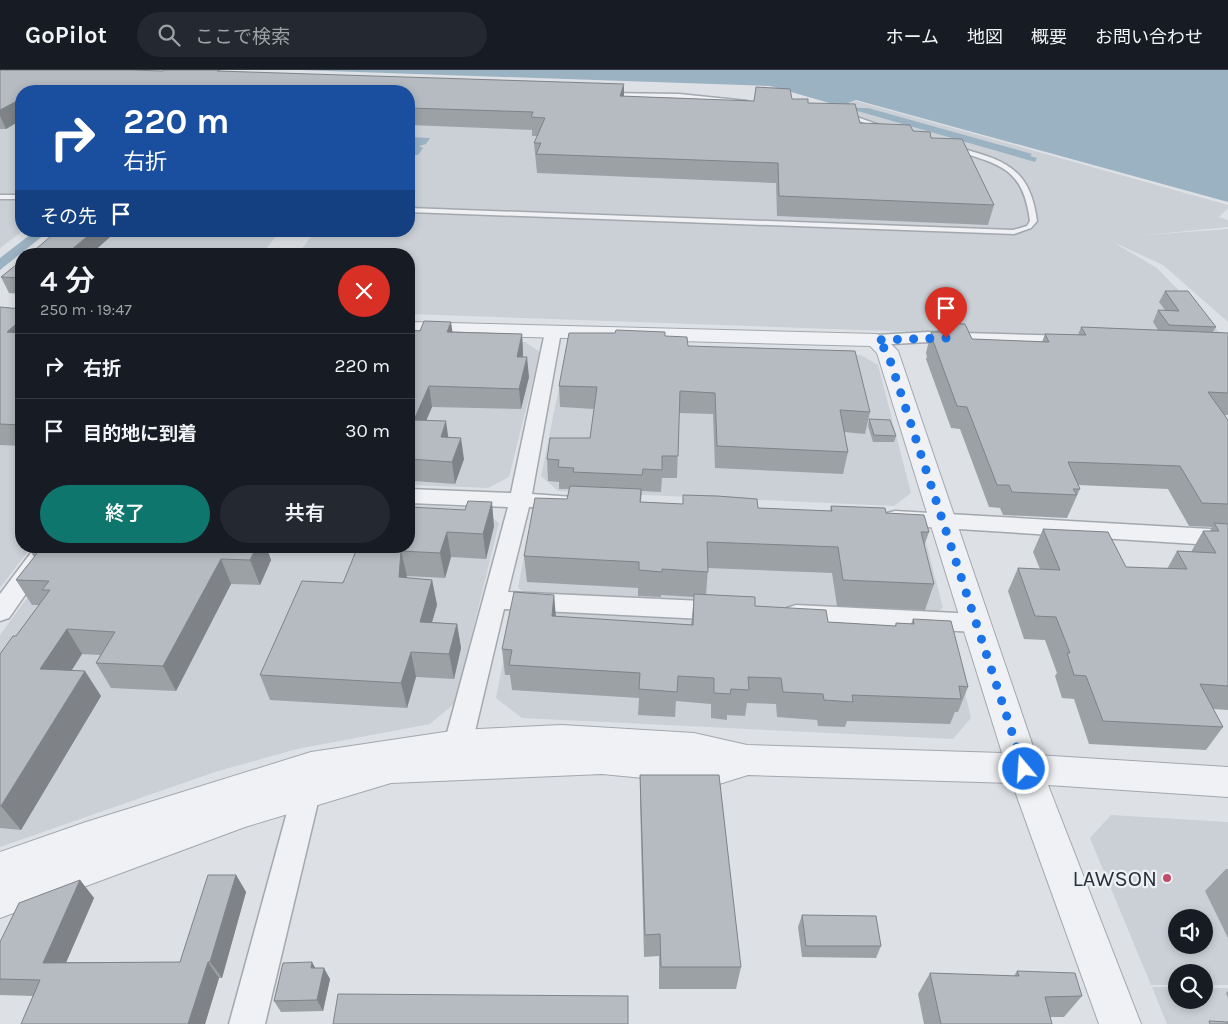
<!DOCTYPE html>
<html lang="ja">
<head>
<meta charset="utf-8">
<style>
  body { margin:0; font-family:Karla,"Noto Sans JP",sans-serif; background:#242831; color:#f1f3f6; height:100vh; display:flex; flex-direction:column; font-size:19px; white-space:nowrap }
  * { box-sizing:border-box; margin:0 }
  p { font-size:16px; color:#9ea1a6 }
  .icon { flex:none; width:28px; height:28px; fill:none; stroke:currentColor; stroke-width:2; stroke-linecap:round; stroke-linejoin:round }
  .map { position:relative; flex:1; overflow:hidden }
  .drawer { position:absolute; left:15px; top:178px; width:400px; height:305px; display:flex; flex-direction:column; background:#171b24; border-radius:20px; box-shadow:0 2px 8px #0003 }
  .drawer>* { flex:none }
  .guide { position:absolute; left:15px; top:15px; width:400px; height:152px; border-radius:20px; box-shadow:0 2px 8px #0003; background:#1a4fa0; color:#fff; overflow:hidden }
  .buttons { position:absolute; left:1168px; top:839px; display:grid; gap:10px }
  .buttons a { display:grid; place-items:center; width:45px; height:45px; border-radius:50%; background:#171b24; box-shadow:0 2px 8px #0003; font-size:25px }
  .pin { position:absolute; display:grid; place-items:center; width:42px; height:42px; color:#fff; margin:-51px -21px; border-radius:50% 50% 50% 0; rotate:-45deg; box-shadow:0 0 5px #0007 }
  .pin .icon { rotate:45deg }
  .me { position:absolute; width:55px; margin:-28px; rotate:342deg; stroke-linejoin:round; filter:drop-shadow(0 0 4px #0008) }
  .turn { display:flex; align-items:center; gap:18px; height:105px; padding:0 25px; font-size:22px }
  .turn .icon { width:65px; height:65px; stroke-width:2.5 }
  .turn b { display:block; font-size:35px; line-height:42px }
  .then { display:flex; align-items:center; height:48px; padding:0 25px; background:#0003; gap:10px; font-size:19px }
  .round { display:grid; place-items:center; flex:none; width:52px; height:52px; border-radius:26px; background:#242831 }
  .head { display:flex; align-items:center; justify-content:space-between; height:85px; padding:0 25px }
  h1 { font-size:30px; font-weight:600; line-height:38px }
  .action { display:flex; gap:10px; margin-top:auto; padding:10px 25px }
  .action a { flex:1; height:58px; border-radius:30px; background:#0f766e; color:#fff; font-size:20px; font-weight:600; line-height:58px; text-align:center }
  .action a+a { background:#242831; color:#f1f3f6 }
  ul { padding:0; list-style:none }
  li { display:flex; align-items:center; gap:15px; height:65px; padding:0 25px; border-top:1px solid #363941 }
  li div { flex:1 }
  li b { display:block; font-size:19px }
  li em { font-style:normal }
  header { display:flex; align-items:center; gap:30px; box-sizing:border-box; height:70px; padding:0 25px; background:#171b24; border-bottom:1px solid #363941 }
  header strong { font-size:24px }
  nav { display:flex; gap:28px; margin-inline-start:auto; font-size:18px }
  .search { width:350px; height:45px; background:#242831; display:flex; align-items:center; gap:12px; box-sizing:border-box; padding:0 18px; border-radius:28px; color:#9ea1a6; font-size:19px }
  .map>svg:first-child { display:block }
  .built { fill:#cbd0d6; fill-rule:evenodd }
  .water { fill:#9bb2c2 }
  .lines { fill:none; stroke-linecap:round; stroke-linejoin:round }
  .service-casing { stroke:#a3a8ae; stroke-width:3 }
  .minor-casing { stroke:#a3a8ae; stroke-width:3 }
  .tertiary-casing { stroke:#a3a8ae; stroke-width:2 }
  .service { fill:#eff1f4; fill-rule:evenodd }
  .minor { fill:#eff1f4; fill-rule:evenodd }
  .tertiary { fill:#eff1f4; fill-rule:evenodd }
  .wall { fill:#9ca1a6 }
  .shaded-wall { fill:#7f8387 }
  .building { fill:#b5bbc1; stroke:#7f8387 }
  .route { stroke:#1a73e8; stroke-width:9; stroke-dasharray:0 16.2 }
  .poi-dot { fill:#c04c6a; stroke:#ecf0f3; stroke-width:2 }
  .labels { text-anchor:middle; stroke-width:4.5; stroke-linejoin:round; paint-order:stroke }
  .near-poi-label { font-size:22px; fill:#28303a; stroke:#ecf0f3; text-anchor:end }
</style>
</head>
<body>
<header>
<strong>GoPilot</strong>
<div class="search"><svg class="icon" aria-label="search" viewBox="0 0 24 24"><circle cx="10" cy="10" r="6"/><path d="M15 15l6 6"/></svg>ここで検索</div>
<nav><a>ホーム</a><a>地図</a><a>概要</a><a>お問い合わせ</a></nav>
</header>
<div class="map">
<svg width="1228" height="954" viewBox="0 0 1228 954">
  <rect width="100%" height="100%" fill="#dde1e5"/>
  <g class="built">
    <polygon points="0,5 212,21 21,21 21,125 0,124"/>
    <polygon points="284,15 685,28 693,31 811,41 856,31 1228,135 1228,138 1219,147 1228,150 1228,157 1146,165 1228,159 1228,252 1163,195 1113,172 1157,198 1228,271 861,260 409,244 409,184 298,184 315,161 409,161 409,21 243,21"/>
    <polygon points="0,130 21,131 21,161 23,161 0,178"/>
    <polygon points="63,161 280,161 262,184 35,184"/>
    <polygon points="0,252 21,253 21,476 32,476 0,518"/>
    <polygon points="409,268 525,272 540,282 509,407 488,418 409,415"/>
    <polygon points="581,274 861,285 878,295 911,423 894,436 558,421 541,406 566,283"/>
    <polygon points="409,435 481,438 499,453 455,633 430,654 297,679 215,702 0,777 0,565 65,476 409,476"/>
    <polygon points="530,455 926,472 943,538 931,545 527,524 518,518"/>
    <polygon points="523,537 951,564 971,648 953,669 522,648 496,628 513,540"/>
    <path d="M1111,745l117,7v163h-24v-13h-28v13h-25l-61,-147zM1176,848h28v27h-28z"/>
    <polygon points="1152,917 1176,917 1176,930 1204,930 1204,918 1228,918 1228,954 1167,954"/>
  </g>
  <g class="water">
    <polygon points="300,0 1228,0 1228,132 856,30 848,33 858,38 868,38 1032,84 1030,86 1037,88 1035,92 770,16"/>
    <polygon points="409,67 430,68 426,74 419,76 423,78 418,85 409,85"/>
    <polygon points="35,161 49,161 0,200 0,188"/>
  </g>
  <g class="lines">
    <defs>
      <g id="service">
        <polygon points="608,23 679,24 747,31 744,33 679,28 610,26"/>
        <polygon points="844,44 848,44 888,58 883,59 844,46"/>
        <path d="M956,77c48,13 74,20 81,74l-6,7 -17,6 -605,-22v-4l604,22 14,-4 3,-5c-7,-54 -30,-56 -76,-71l-1,-1z"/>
        <rect x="0" y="125" width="21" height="4"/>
      </g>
      <g id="minor">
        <polygon points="553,257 559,258 561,262 532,424 573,427 576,432 573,437 565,439 529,437 508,522 724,532 733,535 736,541 733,547 724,550 504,539 472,674 468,682 458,686 448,682 444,674 508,437 409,433 409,419 511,423 545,262 547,258"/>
        <polygon points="928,262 1072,266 1078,267 1081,271 1078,275 1072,276 928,272 876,275 870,274 867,270 870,266 876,265"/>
        <polygon points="895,441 1228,460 1228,476 895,455 887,453 884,448 887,443"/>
        <polygon points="36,476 59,476 9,548 0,551 0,524"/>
        <polygon points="796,535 977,544 986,547 989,553 986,559 977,562 796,553 787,550 784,544 787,538"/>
        <polygon points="306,711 316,715 320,724 265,954 229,954 292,724 296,715"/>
      </g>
      <polygon id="tertiary" points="409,252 876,264 883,266 898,281 1036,685 1228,697 1228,727 1048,715 1141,954 1099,954 1012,713 748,705 716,715 602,704 391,713 245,757 0,848 0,782 86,752 311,682 458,660 562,655 694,663 747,675 1002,683 877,283 870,276 409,264"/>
    </defs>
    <use href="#service" class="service-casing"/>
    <use href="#minor" class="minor-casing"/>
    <use href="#tertiary" class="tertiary-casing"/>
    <use href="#service" class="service"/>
    <use href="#minor" class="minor"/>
    <use href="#tertiary" class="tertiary"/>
  </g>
  <g class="wall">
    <polygon points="0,0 163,1 164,0 220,0 221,1 624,27 754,31 792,29 808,33 860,53 913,61 931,68 994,135 988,155 777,146 776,113 537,103 534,73 538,66 532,66 532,60 409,55 409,21 21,21 21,50 6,59 0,59"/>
    <polygon points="21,191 21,224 9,223 1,207"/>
    <polygon points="1165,221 1216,257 1213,262 1228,263 1228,345 1225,345 1228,350 1228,640 1213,639 1223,657 1206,680 1089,674 1074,629 1062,628 1055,606 1057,603 1045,570 1024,569 1008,521 1018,498 1040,499 1033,482 1043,459 1126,497 1167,499 1177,481 1191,482 1203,461 1210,461 1212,457 1189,456 1168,419 1078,415 1080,419 1067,448 1003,445 1000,438 989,437 960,359 951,358 926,289 927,287 926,283 931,262 937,262 940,253 972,269 1042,272 1045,264 1078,265 1081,257 1158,260 1153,252 1158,240 1165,240 1159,232"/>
    <polygon points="0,237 21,239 21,376 0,375"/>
    <polygon points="409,260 522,264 523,284 523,287 529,307 521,339 432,337 426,350 448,367 464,389 455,414 414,411 412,400 409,400"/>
    <polygon points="665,266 688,276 870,342 865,364 844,362 848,382 843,404 715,398 713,344 679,343 677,408 662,408 661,422 642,421 641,432 758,438 830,441 831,436 886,443 929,462 924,476 934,514 925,540 837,536 832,503 708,498 706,525 828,552 895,556 896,553 911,554 913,549 968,617 958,642 955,642 950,654 847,651 845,657 818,656 817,650 777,647 776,634 747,633 745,646 727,645 727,650 711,648 711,634 676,631 675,647 638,645 639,628 512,620 510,605 505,605 502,579 554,525 556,547 691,555 694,527 661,525 661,527 638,526 638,518 527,512 524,486 567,429 569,419 559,419 559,412 548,411 547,389 590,368 594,339 560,337 559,316"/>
    <polygon points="869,349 896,366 894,372 873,372 868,356"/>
    <polygon points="465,440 494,456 486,489 451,487 445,508 407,506 407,508 432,510 437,535 432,552 457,554 461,578 454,609 416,607 407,638 270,630 260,605 343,513"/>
    <polygon points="35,476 266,476 271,490 260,515 231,514 176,621 111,618 96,593 100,585 82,584 72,600 101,626 21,760 0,758 0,584 16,566 39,535 32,535 16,510 34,487 31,482"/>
    <polygon points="640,705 741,897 736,919 659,919 659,886 644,887 640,730"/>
    <polygon points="1226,799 1228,799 1228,868 1205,821"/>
    <polygon points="236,805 246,822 222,908 219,908 205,954 21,954 33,926 0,925 0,872 80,810 94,828 66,892 180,892"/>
    <polygon points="802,845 881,876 876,888 802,887 798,857"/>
    <polygon points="315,898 330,909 323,941 281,942 274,931"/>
    <polygon points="1017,901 1082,926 1064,947 1050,947 1052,954 924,954 918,924 930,903 1014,906"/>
    <polygon points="1228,921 1228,928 1226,923"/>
  </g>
  <g class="shaded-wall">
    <polygon points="624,14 624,31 620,26"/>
    <polygon points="21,29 21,50 6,59 0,46 0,40"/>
    <polygon points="94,161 117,161 91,184 66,184"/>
    <polygon points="21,250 21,279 7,262"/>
    <polygon points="451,252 454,272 447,262"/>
    <polygon points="522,264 523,284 519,307 517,287"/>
    <polygon points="527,287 529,307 521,339 519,319"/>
    <polygon points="429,316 432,337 418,370 414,350"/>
    <polygon points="446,351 449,372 441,367"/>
    <polygon points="461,368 464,389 455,414 452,392"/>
    <polygon points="492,432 494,456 486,489 483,464"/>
    <polygon points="447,462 451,487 445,508 440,483"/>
    <polygon points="257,476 266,476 271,490 260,515 250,490"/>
    <polygon points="401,481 407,506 405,532 399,507"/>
    <polygon points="221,489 231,514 176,621 163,596"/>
    <polygon points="432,510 437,535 425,576 420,552"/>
    <polygon points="554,525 556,551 552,546"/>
    <polygon points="457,554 461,578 454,609 449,584"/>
    <polygon points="67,559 82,584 56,624 40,599"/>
    <polygon points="411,582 416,607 407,638 401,613"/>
    <polygon points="85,601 101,626 21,760 1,736"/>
    <polygon points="236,805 246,822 222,908 210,892"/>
    <polygon points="80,810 94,828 59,909 43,893"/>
    <polygon points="208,892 219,908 205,954 188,954"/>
    <polygon points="312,892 318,903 311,898"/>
    <polygon points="324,898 330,909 323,941 317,930"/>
  </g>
  <g class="building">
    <polygon points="0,0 131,0 163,1 164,0 218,0 217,1 624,14 620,26 754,31 756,17 790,19 792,29 808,29 808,33 855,34 860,53 910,55 913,61 930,62 931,68 962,69 994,135 779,126 778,93 536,84 541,73 534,73 545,48 531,47 533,42 409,38 409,21 21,21 21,29 0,40"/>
    <polygon points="57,161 94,161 66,184 30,184"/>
    <polygon points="21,191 21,208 1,207"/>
    <polygon points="1165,221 1188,221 1216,257 1169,255 1158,240 1179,241"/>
    <polygon points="0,237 21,239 21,250 7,262 21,263 21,355 0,354"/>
    <polygon points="424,251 451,252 447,262 522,264 517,287 527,287 519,319 429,316 414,350 446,351 441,367 461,368 452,392 410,389 415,379 409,379 409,260 420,261"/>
    <polygon points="940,253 965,254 972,269 1049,272 1045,264 1086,265 1081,257 1228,263 1228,323 1208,322 1228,350 1228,434 1202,433 1180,396 1068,392 1080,419 1073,419 1077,425 1012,422 1009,415 997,415 967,337 957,336 932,268 934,268 931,262 943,262"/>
    <polygon points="616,260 665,262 665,266 687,267 688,276 855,281 870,342 840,340 848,382 717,376 715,323 680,321 678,386 662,386 662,400 643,399 642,405 573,402 574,398 558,397 559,390 547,389 550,368 590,368 597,317 559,316 569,263 615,263"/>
    <polygon points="869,349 890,350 896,366 874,365"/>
    <polygon points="570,416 641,419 640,432 683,434 683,425 717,426 757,429 758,438 832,441 831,436 885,438 886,443 924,445 929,462 921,462 934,514 843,510 838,477 707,472 708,502 662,499 662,502 639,500 639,492 524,486 535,428 567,429"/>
    <polygon points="468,431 492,432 483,464 447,462 440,483 401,481 399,507 432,510 420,552 457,554 449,584 411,582 401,613 260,605 302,511 343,513 358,476 409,476 409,437 465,440"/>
    <polygon points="1214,453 1228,454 1228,616 1200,614 1223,657 1103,651 1086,606 1074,605 1067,583 1070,583 1056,547 1035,546 1018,498 1060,500 1043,459 1108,462 1126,497 1187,499 1177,481 1216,483 1203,461 1219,461"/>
    <polygon points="35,476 257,476 250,490 221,489 163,596 96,593 115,562 67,559 40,599 85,601 1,736 0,736 0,584 13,566 16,566 50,520 42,520 49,511 16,510 38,482 31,482"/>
    <polygon points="514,522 554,525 552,546 693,555 694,524 755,527 755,536 826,540 828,552 896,556 896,553 914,554 913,549 951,551 968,617 959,616 961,629 852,625 853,632 824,630 823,624 783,622 781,608 748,607 749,620 731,619 730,624 714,623 714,608 678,606 677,622 639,619 640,603 509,595 512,580 502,579"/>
    <polygon points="640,705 719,705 741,897 661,897 660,864 645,865"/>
    <polygon points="208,805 236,805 210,892 208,892 188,954 21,954 40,910 0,909 0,872 19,833 80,810 43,893 180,892"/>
    <polygon points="802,845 876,846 881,876 806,876"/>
    <polygon points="312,892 311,898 324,898 317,930 274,931 283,893"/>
    <polygon points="1017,901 1075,903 1082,926 1045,927 1052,954 941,954 930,903 1019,906"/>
    <polygon points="338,924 628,926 628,954 333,954"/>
    <polygon points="1209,951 1228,952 1228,954 1210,954"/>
  </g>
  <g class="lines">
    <polyline class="route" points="946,268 876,270 887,281 1024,699"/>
  </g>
  <circle class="poi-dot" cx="1167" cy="808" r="5"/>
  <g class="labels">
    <g class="near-poi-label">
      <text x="1157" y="816">LAWSON</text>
    </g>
  </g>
</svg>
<div class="buttons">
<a><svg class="icon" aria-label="sound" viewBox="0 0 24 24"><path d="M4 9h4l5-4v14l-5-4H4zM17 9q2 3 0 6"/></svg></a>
<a><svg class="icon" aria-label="search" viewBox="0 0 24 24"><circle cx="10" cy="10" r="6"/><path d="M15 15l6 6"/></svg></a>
</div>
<div class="pin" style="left:946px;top:268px;background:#d93025"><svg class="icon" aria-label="arrive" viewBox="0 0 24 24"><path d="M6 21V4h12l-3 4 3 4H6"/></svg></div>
<svg class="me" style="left:1024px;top:699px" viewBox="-20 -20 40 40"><circle r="17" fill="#1a73e8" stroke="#fff" stroke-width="3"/><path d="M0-11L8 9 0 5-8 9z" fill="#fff"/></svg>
<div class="guide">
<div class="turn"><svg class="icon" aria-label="right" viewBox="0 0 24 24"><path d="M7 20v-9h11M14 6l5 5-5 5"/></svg><div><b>220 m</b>右折</div></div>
<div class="then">その先<svg class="icon" aria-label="arrive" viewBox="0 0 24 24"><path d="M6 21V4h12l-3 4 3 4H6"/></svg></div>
</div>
<section class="drawer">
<div class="head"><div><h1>4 分</h1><p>250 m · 19:47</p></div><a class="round" style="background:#d93025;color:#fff"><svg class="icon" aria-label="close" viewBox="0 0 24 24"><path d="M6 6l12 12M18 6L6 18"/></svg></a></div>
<ul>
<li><svg class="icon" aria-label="right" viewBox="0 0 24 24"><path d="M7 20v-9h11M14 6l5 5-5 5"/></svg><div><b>右折</b></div><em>220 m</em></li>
<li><svg class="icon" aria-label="arrive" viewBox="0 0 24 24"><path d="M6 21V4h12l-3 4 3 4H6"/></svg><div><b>目的地に到着</b></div><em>30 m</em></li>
</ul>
<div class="action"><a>終了</a><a>共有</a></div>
</section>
</div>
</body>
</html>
